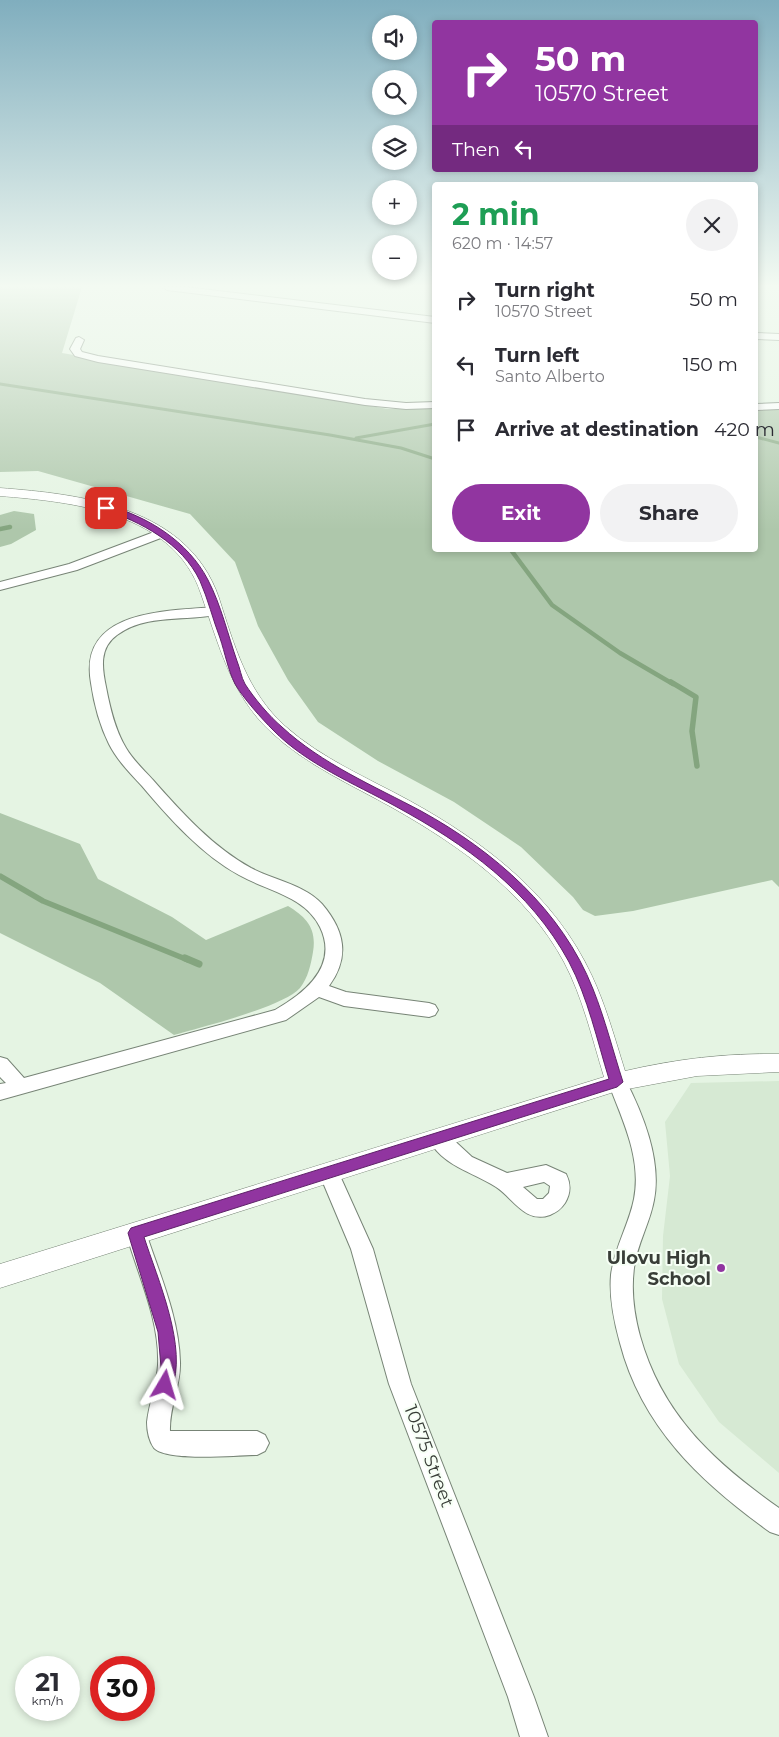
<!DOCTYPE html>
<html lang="en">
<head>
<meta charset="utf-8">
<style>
  body { margin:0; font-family:Montserrat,sans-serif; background:#f2f2f3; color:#2b2b33; height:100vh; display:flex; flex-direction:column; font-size:19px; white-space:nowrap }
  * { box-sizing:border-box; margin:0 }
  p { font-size:16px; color:#7c7c81 }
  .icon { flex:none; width:28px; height:28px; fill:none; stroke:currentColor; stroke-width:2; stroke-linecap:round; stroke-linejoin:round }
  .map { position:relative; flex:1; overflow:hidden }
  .details { position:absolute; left:432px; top:182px; width:326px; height:370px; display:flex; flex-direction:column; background:#fff; border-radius:5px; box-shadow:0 2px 8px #0003 }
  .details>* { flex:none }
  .guide { position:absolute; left:432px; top:20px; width:326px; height:152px; border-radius:5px; box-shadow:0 2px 8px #0003; background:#9135a0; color:#fff; overflow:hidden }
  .buttons { position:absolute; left:372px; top:15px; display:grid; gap:10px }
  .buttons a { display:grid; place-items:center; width:45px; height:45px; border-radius:50%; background:#fff; box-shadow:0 2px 8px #0003; font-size:25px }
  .speed { position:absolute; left:15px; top:1656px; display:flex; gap:10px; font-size:25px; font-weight:700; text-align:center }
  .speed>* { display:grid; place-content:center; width:65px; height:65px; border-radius:50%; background:#fff; box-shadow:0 2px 8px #0003; line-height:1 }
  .speed small { font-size:12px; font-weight:400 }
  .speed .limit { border:8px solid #d22; background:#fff; color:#111 }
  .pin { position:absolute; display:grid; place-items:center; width:42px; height:42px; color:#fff; margin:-21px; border-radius:10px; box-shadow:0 2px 8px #0006 }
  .me { position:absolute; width:55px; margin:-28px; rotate:7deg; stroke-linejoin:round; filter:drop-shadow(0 0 4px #0008) }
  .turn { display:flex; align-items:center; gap:18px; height:105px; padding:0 20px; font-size:22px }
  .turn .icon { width:65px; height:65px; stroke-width:2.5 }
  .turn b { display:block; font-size:35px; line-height:42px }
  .then { display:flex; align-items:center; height:48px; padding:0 20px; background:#0003; gap:10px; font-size:19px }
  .round { display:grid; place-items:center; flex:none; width:52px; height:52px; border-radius:26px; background:#f2f2f3 }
  .summary { display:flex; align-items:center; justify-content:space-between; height:85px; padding:0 20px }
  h1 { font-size:30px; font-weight:700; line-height:38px; color:#1e9e55 }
  .button { display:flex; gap:10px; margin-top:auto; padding:10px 20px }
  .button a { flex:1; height:58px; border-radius:30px; background:#9135a0; color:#fff; font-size:20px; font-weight:700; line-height:58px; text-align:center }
  .button a+a { background:#f2f2f3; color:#2b2b33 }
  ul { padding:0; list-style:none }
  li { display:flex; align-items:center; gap:15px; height:65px; padding:0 20px }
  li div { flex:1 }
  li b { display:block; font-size:19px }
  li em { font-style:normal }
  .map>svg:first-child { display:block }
  .built { fill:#d6e9d3 }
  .green { fill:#aec7ab }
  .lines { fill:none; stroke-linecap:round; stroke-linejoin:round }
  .stream-far3 { stroke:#84a57f; stroke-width:3 }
  .stream-far2 { stroke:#84a57f; stroke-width:4.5 }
  .stream-far1 { stroke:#84a57f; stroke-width:5.5 }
  .stream { stroke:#84a57f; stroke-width:7 }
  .minor-casing { stroke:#778476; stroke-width:2 }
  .tertiary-casing { stroke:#778476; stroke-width:1 }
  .minor { fill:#fff; fill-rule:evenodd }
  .tertiary { fill:#fff; fill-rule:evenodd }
  .route { fill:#9135a0; stroke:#5e2268 }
  .poi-dot { fill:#9135a0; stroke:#f6fff5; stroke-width:2 }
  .labels { text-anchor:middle; stroke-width:4; stroke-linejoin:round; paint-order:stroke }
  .near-poi-label { font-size:18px; font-weight:bold; fill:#393e38; stroke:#f6fff5; text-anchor:end }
  .near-street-label { font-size:18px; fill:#393e38; stroke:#f6fff5 }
</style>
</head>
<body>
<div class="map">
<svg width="779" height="1737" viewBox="0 0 779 1737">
  <rect width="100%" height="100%" fill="#e5f4e3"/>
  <polygon class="built" points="779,1081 779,1473 719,1422 679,1364 662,1299 663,1236 670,1176 665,1122 691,1083"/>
  <g class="green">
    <polygon points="0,287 82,287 62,353 388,409 435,408 435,550 756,550 756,408 779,408 779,887 772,880 633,911 595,916 583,910 573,897 521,847 454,802 378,761 318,722 288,680 258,626 235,562 190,514 38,471 0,472"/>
    <polygon points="14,511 34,514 36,530 11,544 0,547 0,515"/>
    <path d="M0,813l80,31 18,35 74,38 34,23 82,-34c18,11 29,22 25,46 -2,12 -5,26 -13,36 -17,19 -98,39 -126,47l-74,-52 -100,-50z"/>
  </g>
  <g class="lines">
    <g class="stream-far3">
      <polyline points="0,384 330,435 401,448 435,459"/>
      <polyline points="756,437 779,443"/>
      <polyline points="356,438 435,424"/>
    </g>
    <g class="stream-far2">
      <polyline points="0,529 10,527"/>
      <polyline points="511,550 552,605 620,653 673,684"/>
    </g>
    <g class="stream-far1">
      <polyline points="671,682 696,697 692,731 697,766"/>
      <polyline points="0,876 43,901 188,960"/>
    </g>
    <polyline class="stream" points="185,958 199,964"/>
    <defs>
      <g id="minor">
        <polygon points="163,287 185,287 435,317 435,323 167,290"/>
        <polygon points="756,333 779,334 779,340 756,339"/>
        <polygon points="79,337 84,340 80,349 82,352 98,356 365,399 406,403 435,402 435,408 406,409 365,405 98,362 75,356 70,349 76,338"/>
        <polygon points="779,403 779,409 756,410 756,404"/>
        <polygon points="162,529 168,533 166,536 77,570 0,590 0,582 69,564"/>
        <path d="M215,607l6,4 -1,3c-34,8 -73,-1 -103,21 -18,13 -15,33 -11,52 4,21 9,43 20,61 7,12 18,22 27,32 29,33 60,67 98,88 23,12 54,17 71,36 23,27 28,53 7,82l17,6 83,11 6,2 3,5 -3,5 -6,2 -85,-11 -25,-9 -33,23 -286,80v-16l6,-1 -6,-6v-20l7,2 17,19 251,-68c30,-17 64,-44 45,-83 -15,-31 -53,-36 -81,-52 -38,-21 -69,-56 -97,-89 -12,-13 -25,-26 -33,-42 -9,-18 -15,-40 -18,-61 -13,-73 74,-72 124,-76z"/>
        <path d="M617,1074l7,3c18,35 38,82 30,123 -4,23 -17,44 -20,68 -3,23 0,46 6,68 22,79 74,126 139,172v27l-9,-3c-68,-49 -128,-104 -150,-189 -6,-22 -11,-45 -9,-68 3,-27 18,-50 23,-76 8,-41 -12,-80 -26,-117l2,-5z"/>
        <path d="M438,1130l7,2 27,25 35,16 39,-8 20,9c5,10 5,19 -1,29 -4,6 -8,9 -15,12 -25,9 -37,-17 -54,-28 -25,-16 -54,-21 -68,-49l3,-6zM544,1182l6,4 -1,7 -6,6h-6l-14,-12z"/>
        <polygon points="329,1165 336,1167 373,1249 411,1384 534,1697 548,1737 520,1737 508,1697 389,1384 351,1249 319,1173 322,1167"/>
        <path d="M136,1224l7,3 3,6c14,42 33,85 34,129 1,24 -11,45 -10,69h87l8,4 4,8 -4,8 -8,4c-21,0 -89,7 -103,-7 -5,-7 -7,-18 -7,-26 2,-19 10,-38 11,-57 2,-45 -20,-90 -32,-132l3,-6z"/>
      </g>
      <path id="tertiary" d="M0,488c82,6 188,19 219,110 15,47 28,94 66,128 37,33 83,52 125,75 76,42 145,95 182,175 14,30 23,63 33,95 51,-12 102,-18 154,-17v18l-82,4 -80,15 -617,197v-24l604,-187c-12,-39 -21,-79 -40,-115 -37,-69 -104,-116 -171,-154 -41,-23 -87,-43 -122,-76 -40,-37 -52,-87 -70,-138 -27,-82 -128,-92 -201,-98z"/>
    </defs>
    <use href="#minor" class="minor-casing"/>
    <use href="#tertiary" class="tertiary-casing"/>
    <use href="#minor" class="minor"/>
    <use href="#tertiary" class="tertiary"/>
  </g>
  <linearGradient id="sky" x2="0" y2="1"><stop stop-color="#80aebe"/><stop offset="0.54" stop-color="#f3faf2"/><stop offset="1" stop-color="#f3faf2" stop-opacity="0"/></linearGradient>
  <rect width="779" height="530" fill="url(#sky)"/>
  <path class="route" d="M106,505c41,11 82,36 102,75 13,25 20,55 29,81 3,7 4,16 8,23 9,14 24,32 37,43 40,37 92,59 139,84 73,40 141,99 172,178 12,30 20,62 30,93l-6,5 -473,150c13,41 45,112 27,153l-6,3 -5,-3 -3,-5 4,-18 -3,-35 -30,-99 3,-5 478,-149c-12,-39 -21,-81 -40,-117 -39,-72 -104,-118 -174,-156 -40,-22 -89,-42 -122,-76 -11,-11 -30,-32 -38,-46 -7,-14 -10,-31 -15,-46 -7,-18 -12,-39 -20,-57 -18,-38 -59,-59 -97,-72l-1,-1z"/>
  <circle class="poi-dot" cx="721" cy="1268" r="5"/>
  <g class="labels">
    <g class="near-poi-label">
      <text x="711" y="1264">Ulovu High<tspan x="711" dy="21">School</tspan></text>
    </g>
    <g class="near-street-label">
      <text transform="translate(429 1456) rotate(69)" y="6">10575 Street</text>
    </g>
  </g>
</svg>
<div class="buttons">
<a><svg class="icon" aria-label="sound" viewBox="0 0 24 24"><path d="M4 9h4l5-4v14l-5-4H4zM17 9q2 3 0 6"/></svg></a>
<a><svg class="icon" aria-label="search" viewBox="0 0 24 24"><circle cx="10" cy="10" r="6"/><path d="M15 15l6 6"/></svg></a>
<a><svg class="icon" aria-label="layers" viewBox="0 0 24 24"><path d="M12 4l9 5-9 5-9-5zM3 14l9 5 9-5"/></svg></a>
<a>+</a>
<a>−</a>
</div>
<div class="speed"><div>21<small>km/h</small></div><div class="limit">30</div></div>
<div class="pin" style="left:106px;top:508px;background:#d93025"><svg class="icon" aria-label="arrive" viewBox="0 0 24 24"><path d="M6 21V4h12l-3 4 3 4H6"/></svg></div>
<svg class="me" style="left:165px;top:1385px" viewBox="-20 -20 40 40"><path d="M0-17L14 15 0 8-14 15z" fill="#9135a0" stroke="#fff" stroke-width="4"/></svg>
<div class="guide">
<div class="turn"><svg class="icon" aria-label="right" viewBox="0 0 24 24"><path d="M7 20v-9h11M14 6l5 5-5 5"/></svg><div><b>50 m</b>10570 Street</div></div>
<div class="then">Then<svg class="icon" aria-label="left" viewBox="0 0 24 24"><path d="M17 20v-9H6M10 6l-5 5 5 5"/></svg></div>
</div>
<section class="details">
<div class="summary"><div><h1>2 min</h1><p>620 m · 14:57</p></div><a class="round"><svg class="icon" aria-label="close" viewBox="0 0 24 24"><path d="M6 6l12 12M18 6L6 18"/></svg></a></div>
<ul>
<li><svg class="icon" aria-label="right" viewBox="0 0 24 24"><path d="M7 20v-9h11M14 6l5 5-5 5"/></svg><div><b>Turn right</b><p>10570 Street</p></div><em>50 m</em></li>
<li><svg class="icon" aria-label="left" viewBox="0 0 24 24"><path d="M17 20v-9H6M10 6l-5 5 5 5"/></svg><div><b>Turn left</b><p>Santo Alberto</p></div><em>150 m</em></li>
<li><svg class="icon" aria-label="arrive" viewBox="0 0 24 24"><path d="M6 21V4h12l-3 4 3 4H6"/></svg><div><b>Arrive at destination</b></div><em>420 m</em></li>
</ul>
<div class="button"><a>Exit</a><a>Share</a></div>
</section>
</div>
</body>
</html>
